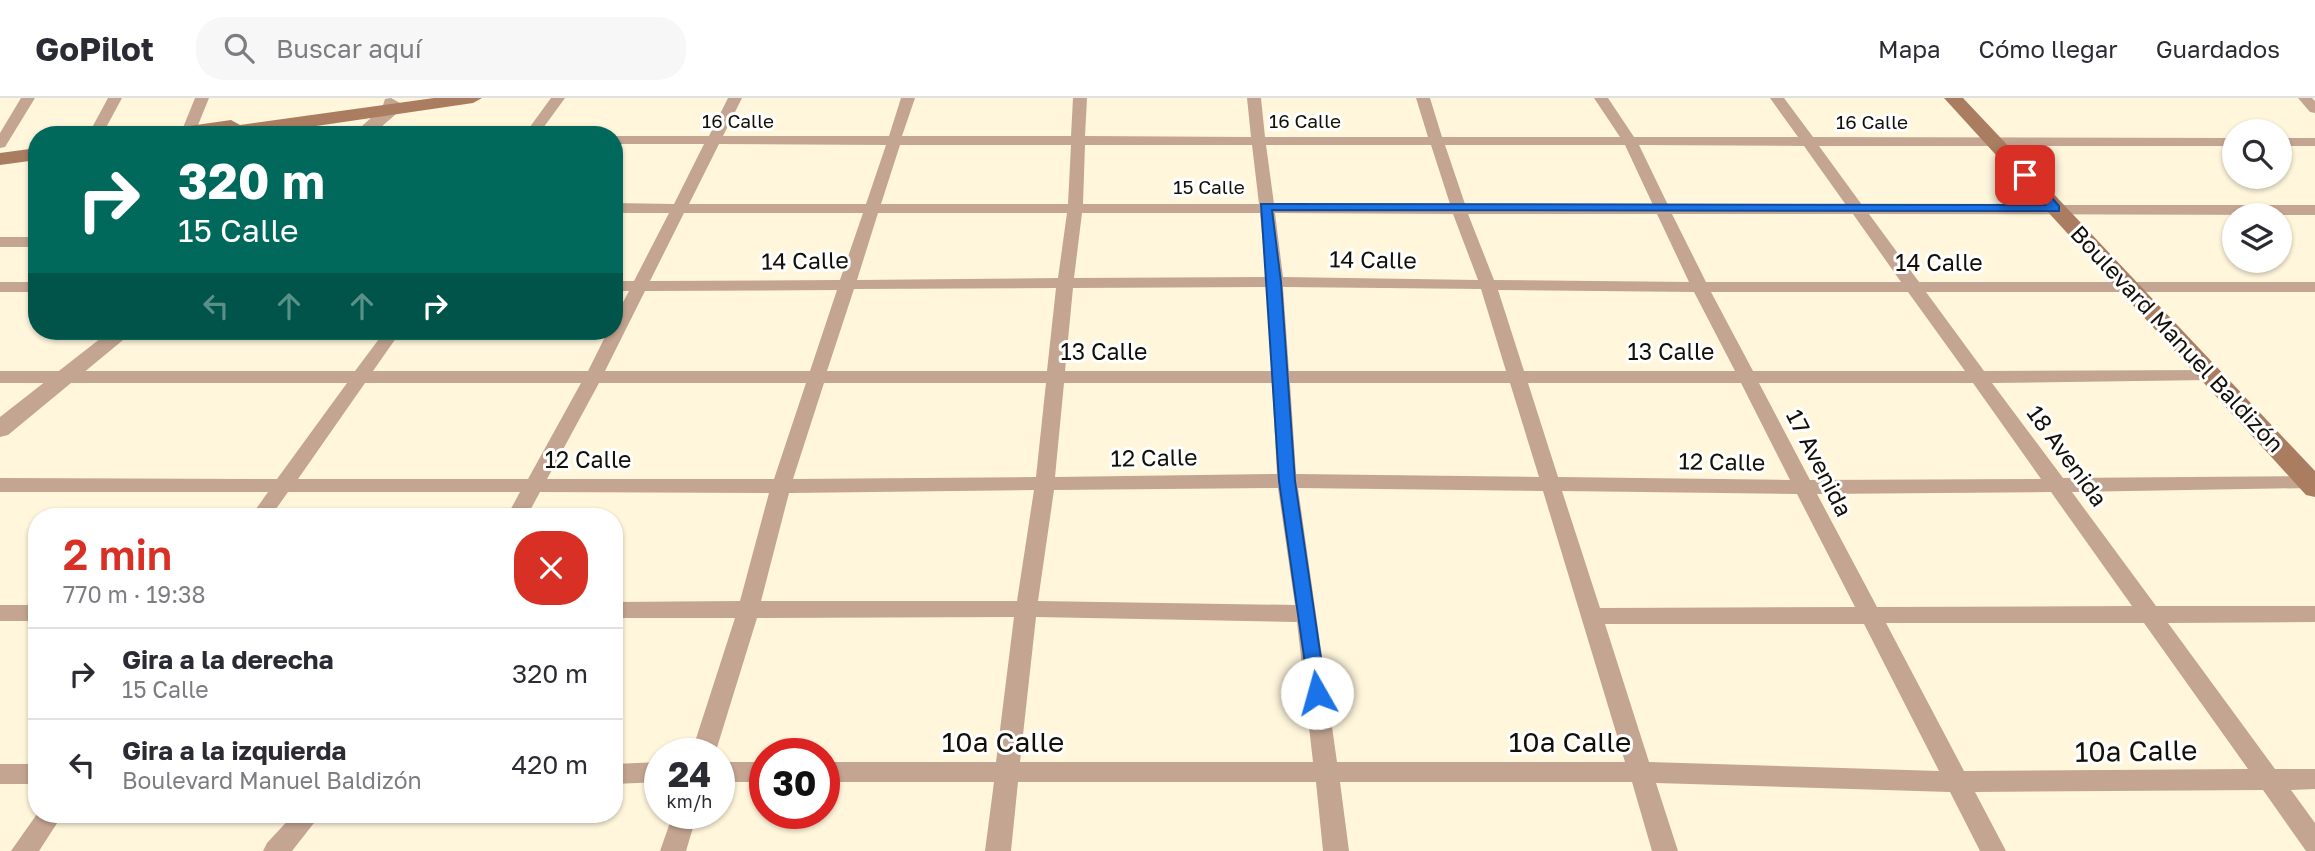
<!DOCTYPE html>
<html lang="es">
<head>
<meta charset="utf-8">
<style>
  body { margin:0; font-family:"Golos Text",sans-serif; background:#f7f7f7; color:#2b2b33; height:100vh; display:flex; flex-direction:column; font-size:26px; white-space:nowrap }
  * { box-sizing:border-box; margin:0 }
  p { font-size:23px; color:#7c7c81 }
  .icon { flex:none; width:38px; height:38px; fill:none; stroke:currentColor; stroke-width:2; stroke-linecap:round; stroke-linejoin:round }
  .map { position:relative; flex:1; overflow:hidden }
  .sheet { position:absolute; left:28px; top:410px; width:595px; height:315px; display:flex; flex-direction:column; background:#fff; border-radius:28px; box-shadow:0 2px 5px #0004 }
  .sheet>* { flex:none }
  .top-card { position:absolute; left:28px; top:28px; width:595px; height:214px; border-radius:28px; box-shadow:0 2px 5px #0004; background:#00695c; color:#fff; overflow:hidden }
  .controls { position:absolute; left:2222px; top:21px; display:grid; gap:14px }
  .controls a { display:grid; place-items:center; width:70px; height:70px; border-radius:50%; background:#fff; box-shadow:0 2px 5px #0004; font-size:35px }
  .speed { position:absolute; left:644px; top:640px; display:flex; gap:14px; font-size:35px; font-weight:700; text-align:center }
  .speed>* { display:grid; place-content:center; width:91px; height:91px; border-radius:50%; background:#fff; box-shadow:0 2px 5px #0004; line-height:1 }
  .speed small { font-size:18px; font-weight:400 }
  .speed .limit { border:10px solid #d22; background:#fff; color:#111 }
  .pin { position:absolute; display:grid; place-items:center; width:60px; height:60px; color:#fff; margin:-30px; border-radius:14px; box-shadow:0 4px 10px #0006 }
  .me { position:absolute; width:77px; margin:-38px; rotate:353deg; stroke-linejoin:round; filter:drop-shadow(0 0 5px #0008) }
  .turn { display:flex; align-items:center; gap:24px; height:147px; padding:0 35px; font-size:32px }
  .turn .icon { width:91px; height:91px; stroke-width:2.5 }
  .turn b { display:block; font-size:49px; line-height:60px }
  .lanes { display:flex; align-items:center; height:66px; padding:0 35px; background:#0003; justify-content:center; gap:35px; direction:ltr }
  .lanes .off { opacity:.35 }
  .round { display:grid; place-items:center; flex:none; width:74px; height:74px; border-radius:28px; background:#f7f7f7 }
  .head { display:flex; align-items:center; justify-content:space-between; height:119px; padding:0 35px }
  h1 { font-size:42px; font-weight:600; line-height:52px; color:#d93025 }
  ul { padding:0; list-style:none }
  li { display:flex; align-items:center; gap:21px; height:91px; padding:0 35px; border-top:2px solid #e1e1e2 }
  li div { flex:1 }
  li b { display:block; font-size:26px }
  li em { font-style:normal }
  header { display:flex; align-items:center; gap:42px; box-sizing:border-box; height:98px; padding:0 35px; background:#fff; border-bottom:2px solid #e1e1e2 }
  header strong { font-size:33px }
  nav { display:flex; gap:38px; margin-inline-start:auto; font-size:24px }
  .search { width:490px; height:63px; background:#f7f7f7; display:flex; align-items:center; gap:18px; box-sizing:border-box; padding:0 24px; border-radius:28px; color:#7c7c81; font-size:26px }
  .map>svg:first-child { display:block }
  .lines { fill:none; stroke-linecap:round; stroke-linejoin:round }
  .minor { fill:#c4a592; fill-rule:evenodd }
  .tertiary { fill:#c4a592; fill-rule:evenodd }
  .secondary { fill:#aa7d61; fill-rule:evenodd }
  .route { fill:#1a73e8; stroke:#114b97; stroke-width:2 }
  .labels { text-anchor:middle; stroke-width:6; stroke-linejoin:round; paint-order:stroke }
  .far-street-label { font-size:19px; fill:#131008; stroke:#fff }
  .street-label { font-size:23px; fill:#131008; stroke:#fff }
  .near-street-label { font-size:28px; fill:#131008; stroke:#fff }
</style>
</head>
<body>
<header>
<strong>GoPilot</strong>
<div class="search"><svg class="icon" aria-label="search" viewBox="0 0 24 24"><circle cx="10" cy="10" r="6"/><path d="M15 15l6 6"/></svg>Buscar aquí</div>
<nav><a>Mapa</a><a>Cómo llegar</a><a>Guardados</a></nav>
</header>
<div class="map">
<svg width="2315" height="753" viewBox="0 0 2315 753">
  <rect width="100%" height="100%" fill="#fff6dc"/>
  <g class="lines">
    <g class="minor">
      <polygon points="21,0 35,0 5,49 0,50 0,35"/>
      <polygon points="108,0 122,0 102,37 88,37"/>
      <polygon points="195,0 209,0 194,37 180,37"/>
      <polygon points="551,0 565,0 538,37 524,37"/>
      <path d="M728,0h14l-19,38h166l12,-38h14l-13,38h169l2,-38h14l-2,38 166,1 -4,-39h14l4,39h163l-12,-39h14l12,39h178l-26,-39h14l26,39h164l-28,-39h14l29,39 422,1v8h-416l43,59h453v10l-446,-1 50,68h396v10h-389l58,79 231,-1 3,4 -9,6 -217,3 71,95 252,-2v10l-6,2 -237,4 84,114h159v16l-147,1 107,146h40v20l-24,1 24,33v28h-9l-43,-61 -288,2 31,59h-26l-30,-59 -294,-9 22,68h-26l-20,-69h-292l9,69h-26l-7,-69h-298l-7,69h-26l9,-69h-170v-20h172l18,-145 -257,1 -42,136h-24l44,-136h-121v-16l126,-1 29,-108 -229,-1 -13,24h-20l13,-24h-232l-17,24h-20l17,-24h-268v-14l277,1 70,-96h-347v-12h355l30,-40h16l-28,40h215l20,-40h6v-12l15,-28h-15v-10h20l35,-68h-55v-10l60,1 30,-60h-90v-8h95zM719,46l167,1 -20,59h-177zM900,47h171l-3,59h-187zM1085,47h167l7,59h-176zM1266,47h165l19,59h-176zM1445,47h180l28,60 -188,-1zM1639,47l165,1 42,59h-178zM684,115h179l-23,67 -190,1zM878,115h189l-9,65 -201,2zM1082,115h178l6,64 -192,1zM1275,115l178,1 25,66 -195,-3zM1468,116h189l32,68 -195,-2zM1672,116h181l48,68h-195zM1267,189l5,84h-207l8,-83zM1283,189l198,2 25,82h-217zM1056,190l-9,83h-220l27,-82zM837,192l-27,81h-205l40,-80zM1498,192l196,2 41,79h-211zM1711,194h197l57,79h-212zM365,285h216l-53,96h-230zM599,285h207l-32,96h-227zM824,285h222l-10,94 -243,2zM1064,285h208l5,91 -222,3zM1290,285h220l29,94 -243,-3zM1528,285h213l49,97 -232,-3zM1759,285h214l68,96 -231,1zM1278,390l17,117 -257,-4 16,-111zM1298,390l245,3 82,271h-288zM1034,392l-17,111h-256l28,-108zM1562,393l235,3 58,113 -255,1zM2051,394l81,114 -255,1 -60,-113zM1036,519l261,5 16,140h-293zM1886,525h258l104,146 -284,2zM1605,526h259l75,147 -290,-9z"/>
      <polygon points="2298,0 2312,0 2315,3 2315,15 2310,14"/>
      <rect x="2280" y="40" width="35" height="8"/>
      <rect x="0" y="139" width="37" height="10"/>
      <rect x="0" y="184" width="37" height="10"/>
      <rect x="0" y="507" width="37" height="16"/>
      <polygon points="660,664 660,684 614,686 614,666"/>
      <rect x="719" y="664" width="46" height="20"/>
      <rect x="0" y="666" width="37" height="20"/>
      <polygon points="37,716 63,716 39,753 11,753"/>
      <polygon points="294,716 321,716 292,753 263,753 267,745"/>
      <polygon points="673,716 697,716 686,753 660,753"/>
    </g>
    <g class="tertiary">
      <polygon points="391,0 400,5 396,16 372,37 352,37 382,10 385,1"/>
      <polygon points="110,233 134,233 8,337 0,339 0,319"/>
    </g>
    <g class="secondary">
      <polygon points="434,0 482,0 473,5 255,37 159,37 168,31 231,22 240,27"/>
      <polygon points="1944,0 1963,0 2315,373 2315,399 2306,397"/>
      <polygon points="37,50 37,62 0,67 0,55"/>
    </g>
  </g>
  <polygon class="route" points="2025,74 2030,75 2059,108 2059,113 1272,112 1281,184 1295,383 1326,595 1324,601 1317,603 1310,601 1279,383 1261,106 2045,107 2019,77"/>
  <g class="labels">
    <g class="far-street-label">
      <text x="738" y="30">16 Calle</text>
      <text x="1305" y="30">16 Calle</text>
      <text x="1872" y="31">16 Calle</text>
      <text x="1209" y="96">15 Calle</text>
    </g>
    <g class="street-label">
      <text transform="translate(1373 162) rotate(1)" y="8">14 Calle</text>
      <text transform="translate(805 163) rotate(-1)" y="8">14 Calle</text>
      <text x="1939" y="173">14 Calle</text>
      <text transform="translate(2177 241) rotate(47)" y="8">Boulevard Manuel Baldizón</text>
      <text x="1104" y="262">13 Calle</text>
      <text x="1671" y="262">13 Calle</text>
      <text transform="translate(2067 358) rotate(54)" y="8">18 Avenida</text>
      <text transform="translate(1154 360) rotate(-1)" y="8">12 Calle</text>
      <text x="588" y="370">12 Calle</text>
      <text transform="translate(1722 364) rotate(1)" y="8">12 Calle</text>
      <text transform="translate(1819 365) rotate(63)" y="8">17 Avenida</text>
    </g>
    <g class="near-street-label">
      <text x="1003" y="654">10a Calle</text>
      <text x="1570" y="654">10a Calle</text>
      <text transform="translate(2136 653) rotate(-1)" y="10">10a Calle</text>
    </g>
  </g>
</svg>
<div class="controls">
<a><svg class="icon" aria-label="search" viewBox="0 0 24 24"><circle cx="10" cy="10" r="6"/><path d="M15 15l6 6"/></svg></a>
<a><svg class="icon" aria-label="layers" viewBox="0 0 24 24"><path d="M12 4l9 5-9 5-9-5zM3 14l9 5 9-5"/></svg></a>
</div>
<div class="speed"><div>24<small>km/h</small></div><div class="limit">30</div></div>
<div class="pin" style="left:2025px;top:77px;background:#d93025"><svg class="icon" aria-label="arrive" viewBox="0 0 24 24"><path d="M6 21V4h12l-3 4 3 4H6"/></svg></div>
<svg class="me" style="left:1317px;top:595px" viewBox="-20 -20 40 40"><circle r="19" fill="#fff"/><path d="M0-13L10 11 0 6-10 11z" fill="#1a73e8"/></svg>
<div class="top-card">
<div class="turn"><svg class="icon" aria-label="right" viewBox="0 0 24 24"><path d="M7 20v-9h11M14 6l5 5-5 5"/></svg><div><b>320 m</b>15 Calle</div></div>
<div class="lanes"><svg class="icon off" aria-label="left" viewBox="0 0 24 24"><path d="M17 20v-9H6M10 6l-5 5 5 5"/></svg><svg class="icon off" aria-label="ahead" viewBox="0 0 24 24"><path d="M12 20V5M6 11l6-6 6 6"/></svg><svg class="icon off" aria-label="ahead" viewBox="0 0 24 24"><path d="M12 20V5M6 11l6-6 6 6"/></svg><svg class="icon" aria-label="right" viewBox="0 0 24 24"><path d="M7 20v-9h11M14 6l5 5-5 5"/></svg></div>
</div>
<section class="sheet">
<div class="head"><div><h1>2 min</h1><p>770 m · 19:38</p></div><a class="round" style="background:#d93025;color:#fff"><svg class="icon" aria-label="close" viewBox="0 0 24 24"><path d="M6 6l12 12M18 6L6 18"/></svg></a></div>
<ul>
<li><svg class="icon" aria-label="right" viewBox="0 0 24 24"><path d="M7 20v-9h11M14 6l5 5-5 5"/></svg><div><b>Gira a la derecha</b><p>15 Calle</p></div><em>320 m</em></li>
<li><svg class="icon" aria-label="left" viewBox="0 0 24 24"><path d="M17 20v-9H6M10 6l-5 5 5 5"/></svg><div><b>Gira a la izquierda</b><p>Boulevard Manuel Baldizón</p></div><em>420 m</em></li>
</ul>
</section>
</div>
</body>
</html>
